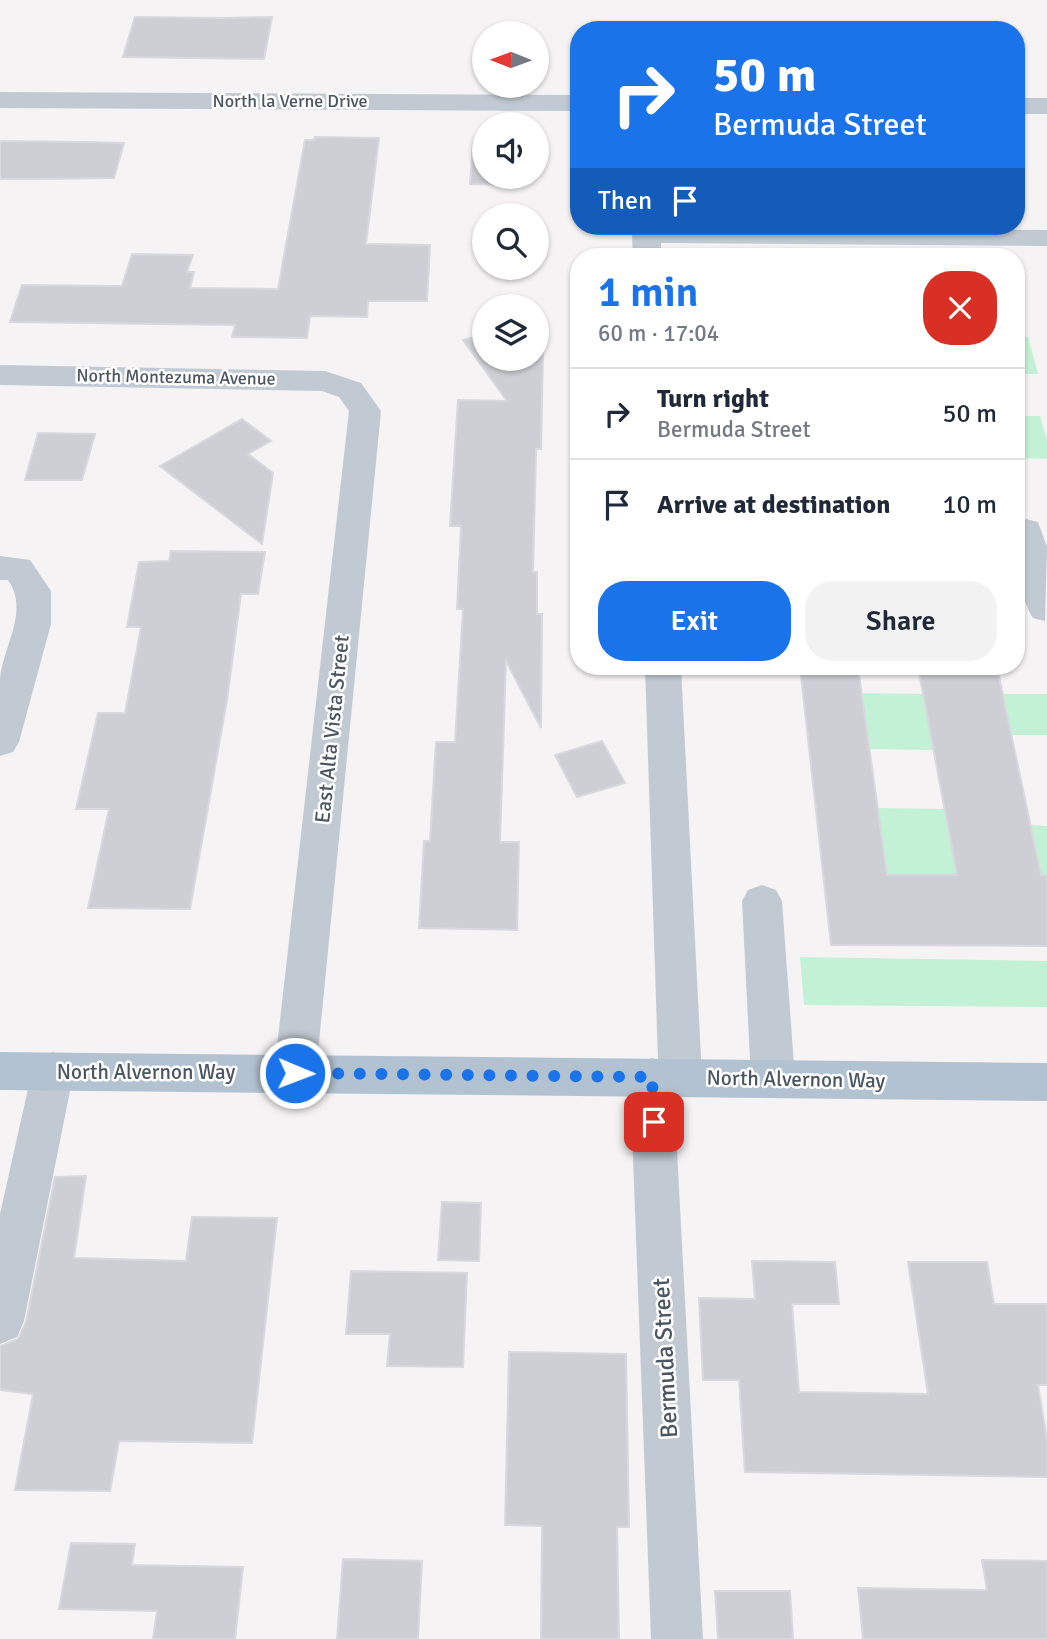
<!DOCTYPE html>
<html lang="en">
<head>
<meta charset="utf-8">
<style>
  body { margin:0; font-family:Signika,sans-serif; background:#f2f2f3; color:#1f2937; height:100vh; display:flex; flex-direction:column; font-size:26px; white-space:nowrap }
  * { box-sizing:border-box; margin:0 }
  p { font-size:23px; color:#747a83 }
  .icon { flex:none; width:38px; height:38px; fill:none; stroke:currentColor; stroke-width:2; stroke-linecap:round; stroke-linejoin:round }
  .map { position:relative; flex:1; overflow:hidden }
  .drawer { position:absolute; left:570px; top:248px; width:455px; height:427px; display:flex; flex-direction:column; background:#fff; border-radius:28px; box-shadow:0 2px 5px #0004 }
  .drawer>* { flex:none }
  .guide { position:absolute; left:570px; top:21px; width:455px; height:214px; border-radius:28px; box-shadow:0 2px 5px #0004; background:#1a73e8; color:#fff; overflow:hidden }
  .needle { width:46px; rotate:271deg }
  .fabs { position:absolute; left:472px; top:21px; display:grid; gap:14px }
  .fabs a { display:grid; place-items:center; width:77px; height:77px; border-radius:50%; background:#fff; box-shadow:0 2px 5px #0004; font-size:35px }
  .pin { position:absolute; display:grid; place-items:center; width:60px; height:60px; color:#fff; margin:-30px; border-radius:14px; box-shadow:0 4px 10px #0006 }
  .me { position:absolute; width:77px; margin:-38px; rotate:91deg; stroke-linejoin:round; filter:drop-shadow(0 0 5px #0008) }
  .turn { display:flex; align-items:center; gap:24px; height:147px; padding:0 28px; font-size:32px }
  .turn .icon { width:91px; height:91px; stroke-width:2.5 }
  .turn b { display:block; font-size:49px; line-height:60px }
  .then { display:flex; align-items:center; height:66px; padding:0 28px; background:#0003; gap:14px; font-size:26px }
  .round { display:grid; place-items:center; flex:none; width:74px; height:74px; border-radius:28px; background:#f2f2f3 }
  .overview { display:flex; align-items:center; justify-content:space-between; height:119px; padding:0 28px }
  h1 { font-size:42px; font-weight:600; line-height:52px; color:#1a73e8 }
  .primary-button { display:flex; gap:14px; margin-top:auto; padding:14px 28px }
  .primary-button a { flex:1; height:80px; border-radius:28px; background:#1a73e8; color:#fff; font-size:28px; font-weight:600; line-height:80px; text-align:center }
  .primary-button a+a { background:#f2f2f3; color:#1f2937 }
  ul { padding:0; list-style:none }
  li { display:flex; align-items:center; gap:21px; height:91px; padding:0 28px; border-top:2px solid #e0e1e3 }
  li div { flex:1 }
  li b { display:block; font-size:26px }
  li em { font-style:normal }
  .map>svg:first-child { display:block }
  .green { fill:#c3f1d5 }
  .building { fill:#cdcfd5; stroke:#d7d9de; stroke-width:2 }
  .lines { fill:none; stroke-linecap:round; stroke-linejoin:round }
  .minor { fill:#c1cad2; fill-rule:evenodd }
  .major { fill:#b3c2d1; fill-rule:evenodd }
  .route { stroke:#1a73e8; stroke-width:12; stroke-dasharray:0 21.6 }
  .labels { text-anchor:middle; stroke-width:5; stroke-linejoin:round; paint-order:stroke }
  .far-street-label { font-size:18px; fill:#4a5661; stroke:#fff }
  .street-label { font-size:21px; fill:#4a5661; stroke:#fff }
  .near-street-label { font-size:24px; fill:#4a5661; stroke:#fff }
</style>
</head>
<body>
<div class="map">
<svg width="1047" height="1639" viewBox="0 0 1047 1639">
  <rect width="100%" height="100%" fill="#f5f3f3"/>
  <g class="green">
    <polygon points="1017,337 1028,337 1038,374 1017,374"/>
    <polygon points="1018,416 1040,416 1047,440 1047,459 1017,458 1017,430 1021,430"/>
    <polygon points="861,693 924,694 934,750 869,749"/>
    <polygon points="1002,694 1047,694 1047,735 1011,735"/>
    <polygon points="878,808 945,809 954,859 1021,860 1024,876 887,875"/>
    <polygon points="1031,825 1047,826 1047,875 1041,875"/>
    <polygon points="800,957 1047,961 1047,1007 804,1005"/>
  </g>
  <g class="building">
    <polygon points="135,17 224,18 272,17 264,59 123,57"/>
    <polygon points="315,137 379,138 366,244 430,245 427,301 368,301 367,317 310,316 307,338 232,337 235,325 10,322 22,285 122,286 132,254 193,255 187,272 194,272 190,288 278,289 305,140 314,140"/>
    <polygon points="0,141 87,142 124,143 114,178 42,179 0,179"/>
    <polygon points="473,143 485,143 485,177 520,177 520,185 470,184"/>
    <polygon points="485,334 485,359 537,359 537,345 543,352 541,449 536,449 533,572 537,572 537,614 542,614 541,728 506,661 500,842 519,842 517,930 419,928 424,841 430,841 436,742 455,742 463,609 457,609 461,526 450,526 458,400 507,401 463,340"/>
    <polygon points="242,419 271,441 248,454 273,473 262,544 160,466"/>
    <polygon points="38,433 95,434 82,480 25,480"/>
    <polygon points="171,551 265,552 258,594 241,594 227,700 190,909 88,908 109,809 76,809 98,713 125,713 141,627 127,627 139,562 169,561"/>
    <polygon points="800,667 858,667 887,875 957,875 918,667 997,667 1041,875 1047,875 1047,946 831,945"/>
    <polygon points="602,741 625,783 577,797 555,755"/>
    <polygon points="86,1176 74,1258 186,1261 192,1217 277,1218 252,1443 119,1441 110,1491 15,1490 33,1394 0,1390 0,1346 18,1339 26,1322 55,1177"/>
    <polygon points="442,1202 481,1203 479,1261 438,1260"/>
    <polygon points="752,1261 835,1262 839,1304 792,1304 799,1392 928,1394 908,1262 987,1262 994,1304 1047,1304 1047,1385 1038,1385 1047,1440 1047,1477 745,1472 739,1380 703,1380 699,1298 755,1299"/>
    <polygon points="351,1271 467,1273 463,1367 387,1366 390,1334 346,1334"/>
    <polygon points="509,1352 626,1354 629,1527 617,1527 619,1639 541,1639 542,1526 505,1525"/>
    <polygon points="71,1543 135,1544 132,1565 243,1567 235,1639 153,1639 157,1611 59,1609"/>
    <polygon points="343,1559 422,1561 418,1639 337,1639"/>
    <polygon points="982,1560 1047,1561 1047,1639 863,1639 858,1588 987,1590"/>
    <polygon points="715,1591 790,1591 793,1639 718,1639"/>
  </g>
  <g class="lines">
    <g class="minor">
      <polygon points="0,92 579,95 579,111 0,108"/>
      <rect x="1017" y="98" width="30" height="16"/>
      <polygon points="655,226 1047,230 1047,246 661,243 661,257 633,257 632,236 636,230"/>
      <polygon points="0,365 325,371 361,383 381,411 316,1073 310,1086 295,1092 280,1086 274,1073 349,411 339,397 322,391 0,385"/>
      <path d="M1026,519l12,3 9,25 -2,74 -12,-3c-17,-28 -16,-65 -16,-97z"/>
      <path d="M0,556l30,4 21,31v33l-32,118 -6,10 -13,4c0,-25 0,-52 0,-77 3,-33 30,-68 8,-99h-8z"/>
      <polygon points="645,667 681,667 702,1077 695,1090 680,1096 674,1094 703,1639 651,1639 630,1077 637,1064 652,1058 658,1060"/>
      <polygon points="762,885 776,890 782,901 795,1079 788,1092 773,1098 758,1092 751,1079 742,901 748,890"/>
      <polygon points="53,1052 68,1058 74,1071 24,1321 17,1337 0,1344 0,1214 32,1071 38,1058"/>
    </g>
    <polygon class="major" points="0,1052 1047,1063 1047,1101 0,1090"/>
  </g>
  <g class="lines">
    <polyline class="route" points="295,1073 652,1077 654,1122"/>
  </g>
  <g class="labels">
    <g class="far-street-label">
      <text x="290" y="107">North la Verne Drive</text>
      <text transform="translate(176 377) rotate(1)" y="6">North Montezuma Avenue</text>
    </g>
    <g class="street-label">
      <text transform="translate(332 729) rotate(-84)" y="7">East Alta Vista Street</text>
      <text x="146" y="1079">North Alvernon Way</text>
      <text transform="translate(796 1079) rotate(1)" y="7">North Alvernon Way</text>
    </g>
    <g class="near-street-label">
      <text transform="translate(665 1358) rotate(-93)" y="8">Bermuda Street</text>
    </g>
  </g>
</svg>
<div class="fabs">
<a><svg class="needle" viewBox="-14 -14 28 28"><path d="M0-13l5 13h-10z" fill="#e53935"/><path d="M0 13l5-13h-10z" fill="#747a83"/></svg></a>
<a><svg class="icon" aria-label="sound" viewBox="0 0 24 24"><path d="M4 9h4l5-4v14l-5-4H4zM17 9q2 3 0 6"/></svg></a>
<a><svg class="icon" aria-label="search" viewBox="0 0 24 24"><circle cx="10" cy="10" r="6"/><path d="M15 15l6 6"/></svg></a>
<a><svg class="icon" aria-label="layers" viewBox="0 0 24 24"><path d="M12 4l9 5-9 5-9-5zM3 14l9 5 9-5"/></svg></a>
</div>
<div class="pin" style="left:654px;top:1122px;background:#d93025"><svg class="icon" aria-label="arrive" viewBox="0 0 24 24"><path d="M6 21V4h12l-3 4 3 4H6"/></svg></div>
<svg class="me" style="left:295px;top:1073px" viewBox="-20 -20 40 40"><circle r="17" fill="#1a73e8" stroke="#fff" stroke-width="3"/><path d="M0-11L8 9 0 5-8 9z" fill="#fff"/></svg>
<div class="guide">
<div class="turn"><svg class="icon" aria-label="right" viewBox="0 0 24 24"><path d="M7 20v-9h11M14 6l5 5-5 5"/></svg><div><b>50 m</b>Bermuda Street</div></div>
<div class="then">Then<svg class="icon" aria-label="arrive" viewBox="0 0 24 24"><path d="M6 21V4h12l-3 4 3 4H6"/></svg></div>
</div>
<section class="drawer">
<div class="overview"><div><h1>1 min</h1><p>60 m · 17:04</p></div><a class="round" style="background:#d93025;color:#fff"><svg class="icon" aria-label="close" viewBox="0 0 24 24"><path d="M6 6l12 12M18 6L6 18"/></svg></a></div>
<ul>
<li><svg class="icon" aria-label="right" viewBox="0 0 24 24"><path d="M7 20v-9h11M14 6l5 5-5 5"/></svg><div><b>Turn right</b><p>Bermuda Street</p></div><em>50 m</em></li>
<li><svg class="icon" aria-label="arrive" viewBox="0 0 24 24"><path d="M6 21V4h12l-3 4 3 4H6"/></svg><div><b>Arrive at destination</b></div><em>10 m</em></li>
</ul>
<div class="primary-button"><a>Exit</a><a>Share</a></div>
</section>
</div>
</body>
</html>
